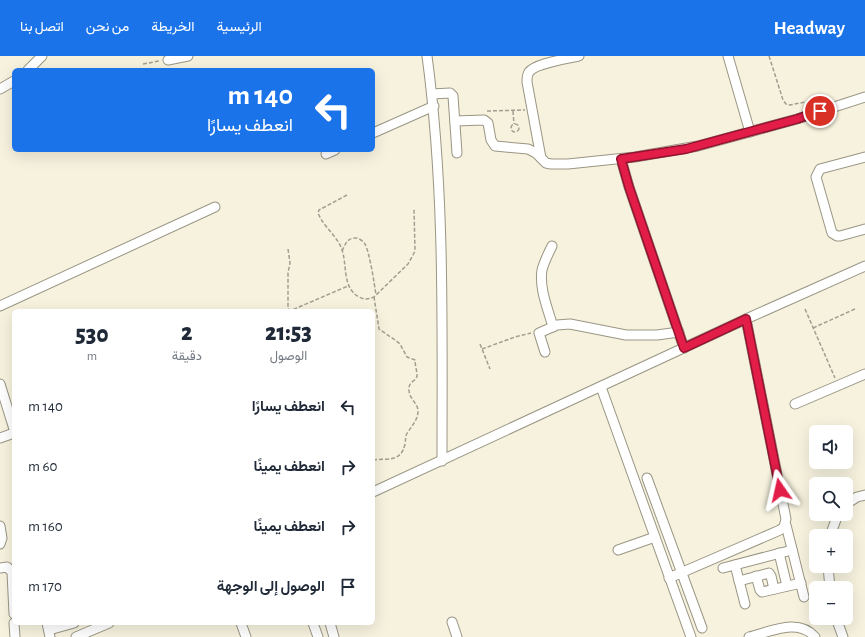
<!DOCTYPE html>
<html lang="ar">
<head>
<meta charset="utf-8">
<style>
  body { margin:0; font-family:"Alegreya Sans",Vazirmatn,sans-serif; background:#f2f2f3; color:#1f2937; direction:rtl; height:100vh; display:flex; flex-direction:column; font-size:15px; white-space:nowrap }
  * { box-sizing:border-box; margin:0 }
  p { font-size:13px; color:#747a83 }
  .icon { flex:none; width:22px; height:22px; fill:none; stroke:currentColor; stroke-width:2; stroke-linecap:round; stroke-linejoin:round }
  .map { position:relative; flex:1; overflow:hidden; direction:ltr }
  .sheet { position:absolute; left:12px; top:253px; width:363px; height:316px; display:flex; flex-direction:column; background:#fff; border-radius:6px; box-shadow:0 4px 16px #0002; direction:rtl }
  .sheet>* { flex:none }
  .guide { position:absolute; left:12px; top:12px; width:363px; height:84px; border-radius:6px; box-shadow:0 4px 16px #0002; direction:rtl; background:#1a73e8; color:#fff; overflow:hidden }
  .fabs { position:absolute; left:809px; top:369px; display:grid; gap:8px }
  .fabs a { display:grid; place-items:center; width:44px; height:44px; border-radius:6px; background:#fff; box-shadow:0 4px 16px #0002; font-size:20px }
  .pin { position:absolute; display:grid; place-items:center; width:34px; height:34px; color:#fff; margin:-17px; border:2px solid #fff; border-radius:50%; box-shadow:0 1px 4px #0007 }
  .me { position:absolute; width:44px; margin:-22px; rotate:349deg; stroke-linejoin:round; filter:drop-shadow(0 0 3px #0008) }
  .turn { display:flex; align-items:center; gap:14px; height:84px; padding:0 16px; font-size:18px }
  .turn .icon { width:52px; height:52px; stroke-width:2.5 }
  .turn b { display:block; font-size:28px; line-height:34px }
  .eta { display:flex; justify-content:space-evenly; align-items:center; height:68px; text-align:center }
  .eta b { font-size:24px; font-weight:800; line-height:28px }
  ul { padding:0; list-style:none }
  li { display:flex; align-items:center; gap:12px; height:60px; padding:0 16px }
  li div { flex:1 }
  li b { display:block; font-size:15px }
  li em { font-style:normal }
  header { display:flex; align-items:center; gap:24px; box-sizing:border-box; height:56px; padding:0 20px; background:#1a73e8; color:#fff }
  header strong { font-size:19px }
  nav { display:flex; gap:22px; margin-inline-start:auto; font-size:14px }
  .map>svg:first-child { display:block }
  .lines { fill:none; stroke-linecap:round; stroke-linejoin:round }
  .minor-casing { stroke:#9a9684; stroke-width:11 }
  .path { stroke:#a19e90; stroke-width:1.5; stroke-dasharray:4 2; stroke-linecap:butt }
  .minor { stroke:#fff; stroke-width:9 }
  .route-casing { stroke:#92132f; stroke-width:10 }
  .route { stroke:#e11d48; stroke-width:7 }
</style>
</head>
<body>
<header>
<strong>Headway</strong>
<nav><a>الرئيسية</a><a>الخريطة</a><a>من نحن</a><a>اتصل بنا</a></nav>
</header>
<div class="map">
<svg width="865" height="581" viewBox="0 0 865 581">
  <rect width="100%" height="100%" fill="#f6f2de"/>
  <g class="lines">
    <defs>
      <g id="minor">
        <path d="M427,0c18,134 15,270 15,405"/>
        <polyline points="728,0 750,76"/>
        <polyline points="168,4 188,0"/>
        <polyline points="28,14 42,0"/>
        <polyline points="0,33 14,25"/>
        <polyline points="432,38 450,37 453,40 457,97"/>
        <polyline points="455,65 484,64 488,67 491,84 495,90 528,93 536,97 546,107 551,108 568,108 635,101 698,90 797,63 865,41"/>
        <polyline points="373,77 434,50"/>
        <polyline points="326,98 335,94"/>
        <polyline points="865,101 820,113 816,121 832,177 837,180 840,180 865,173"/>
        <path d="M541,102l-14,-76c0,-4 0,-7 2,-10 7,-9 38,-13 50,-16"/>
        <polyline points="621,103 629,131 684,292"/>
        <path d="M552,190c-4,8 -8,16 -10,24 -3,19 6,39 11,57"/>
        <polyline points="0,250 215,151"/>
        <polyline points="545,296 539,277 557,269 570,268 626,279 657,279 679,276"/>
        <polyline points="0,328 14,373"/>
        <polyline points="601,331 691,581"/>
        <polyline points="795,348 865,318"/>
        <polyline points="0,382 14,377"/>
        <polyline points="647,422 702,572"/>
        <polyline points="373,436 746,263 865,210"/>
        <polyline points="846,448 857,441 865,439"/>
        <polyline points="786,469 804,541"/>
        <polyline points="0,470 2,482 0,488"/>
        <polyline points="830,480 838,458"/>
        <polyline points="618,494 655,481"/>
        <polyline points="779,497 787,530"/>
        <polyline points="735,509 745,548"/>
        <polyline points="828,510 830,532"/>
        <polyline points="0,512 7,511 12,516 14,558"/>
        <polyline points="723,512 792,494"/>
        <polyline points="756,520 760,534 762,536 801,527"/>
        <polyline points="669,522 780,474 784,471 786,463 746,263"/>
        <polyline points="739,525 769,517 771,520 774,533"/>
        <polyline points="836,562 843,581"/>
        <polyline points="452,566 457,581"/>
        <polyline points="14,567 15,581"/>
        <polyline points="47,567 50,581"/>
        <polyline points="241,567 246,581"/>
        <polyline points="313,567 318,581"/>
        <polyline points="330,567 334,581"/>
        <polyline points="49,574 74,567"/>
        <polyline points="76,581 109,567"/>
        <path d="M749,581c21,-5 49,-20 66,0"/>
      </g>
    </defs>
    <use href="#minor" class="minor-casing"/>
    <g class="path">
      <polyline points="769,0 783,44 786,48 790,49 815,44 824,45"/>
      <polyline points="143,8 159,5"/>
      <polyline points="487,55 525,54"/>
      <polyline points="513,55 514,68"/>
      <circle cx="515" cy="72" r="4"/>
      <path d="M347,139l-28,15 -1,3c5,13 17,21 23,34 7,16 0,40 18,50 5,3 10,2 15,0l34,-33 5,-9 2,-4 -1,-42"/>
      <polyline points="288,193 290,207 288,217 288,251 289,254 292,254 348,230"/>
      <path d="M342,195c3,-6 5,-13 13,-13 4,0 8,3 10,6 5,10 9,38 11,51"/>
      <polyline points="805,253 835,322"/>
      <polyline points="813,272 855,253"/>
      <polyline points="480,288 490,313"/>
      <polyline points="482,293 515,281 531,277"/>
      <path d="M373,404c14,-2 28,3 32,-16 1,-5 0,-9 3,-12 5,-8 10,-12 10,-22 -1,-8 -10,-12 -9,-22 0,-6 7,-7 8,-12 0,-5 -2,-11 -2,-16l-8,-3 -7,-13 -5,-4 -16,-11 -5,-32"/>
    </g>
    <use href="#minor" class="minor"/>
  </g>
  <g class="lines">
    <defs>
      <polyline id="route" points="780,434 746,263 684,292 629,131 621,103 686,93 797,63 820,55"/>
    </defs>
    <use href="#route" class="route-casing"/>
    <use href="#route" class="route"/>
  </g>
</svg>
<div class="fabs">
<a><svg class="icon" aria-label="sound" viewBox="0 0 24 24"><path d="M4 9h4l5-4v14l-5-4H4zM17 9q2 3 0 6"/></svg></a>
<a><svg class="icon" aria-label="search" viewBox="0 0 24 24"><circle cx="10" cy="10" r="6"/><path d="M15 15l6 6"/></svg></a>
<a>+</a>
<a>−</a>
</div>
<div class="pin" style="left:820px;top:55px;background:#d93025"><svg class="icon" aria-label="arrive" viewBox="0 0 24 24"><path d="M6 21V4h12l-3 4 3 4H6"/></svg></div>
<svg class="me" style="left:780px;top:434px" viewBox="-20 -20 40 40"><path d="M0-17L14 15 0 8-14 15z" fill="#e11d48" stroke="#fff" stroke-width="4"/></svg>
<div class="guide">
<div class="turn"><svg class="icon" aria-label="left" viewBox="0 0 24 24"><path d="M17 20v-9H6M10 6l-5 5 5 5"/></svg><div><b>140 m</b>انعطف يسارًا</div></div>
</div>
<section class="sheet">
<div class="eta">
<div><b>21:53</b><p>الوصول</p></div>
<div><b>2</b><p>دقيقة</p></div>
<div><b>530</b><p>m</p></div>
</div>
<ul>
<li><svg class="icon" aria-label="left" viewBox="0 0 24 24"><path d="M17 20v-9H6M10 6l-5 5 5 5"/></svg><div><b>انعطف يسارًا</b></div><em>140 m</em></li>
<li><svg class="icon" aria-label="right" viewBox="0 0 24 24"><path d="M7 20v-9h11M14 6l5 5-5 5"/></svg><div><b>انعطف يمينًا</b></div><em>60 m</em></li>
<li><svg class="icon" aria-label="right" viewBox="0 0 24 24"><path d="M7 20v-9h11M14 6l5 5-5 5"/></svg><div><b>انعطف يمينًا</b></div><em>160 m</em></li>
<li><svg class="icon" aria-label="arrive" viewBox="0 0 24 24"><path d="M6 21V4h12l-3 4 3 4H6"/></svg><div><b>الوصول إلى الوجهة</b></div><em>170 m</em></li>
</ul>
</section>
</div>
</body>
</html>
